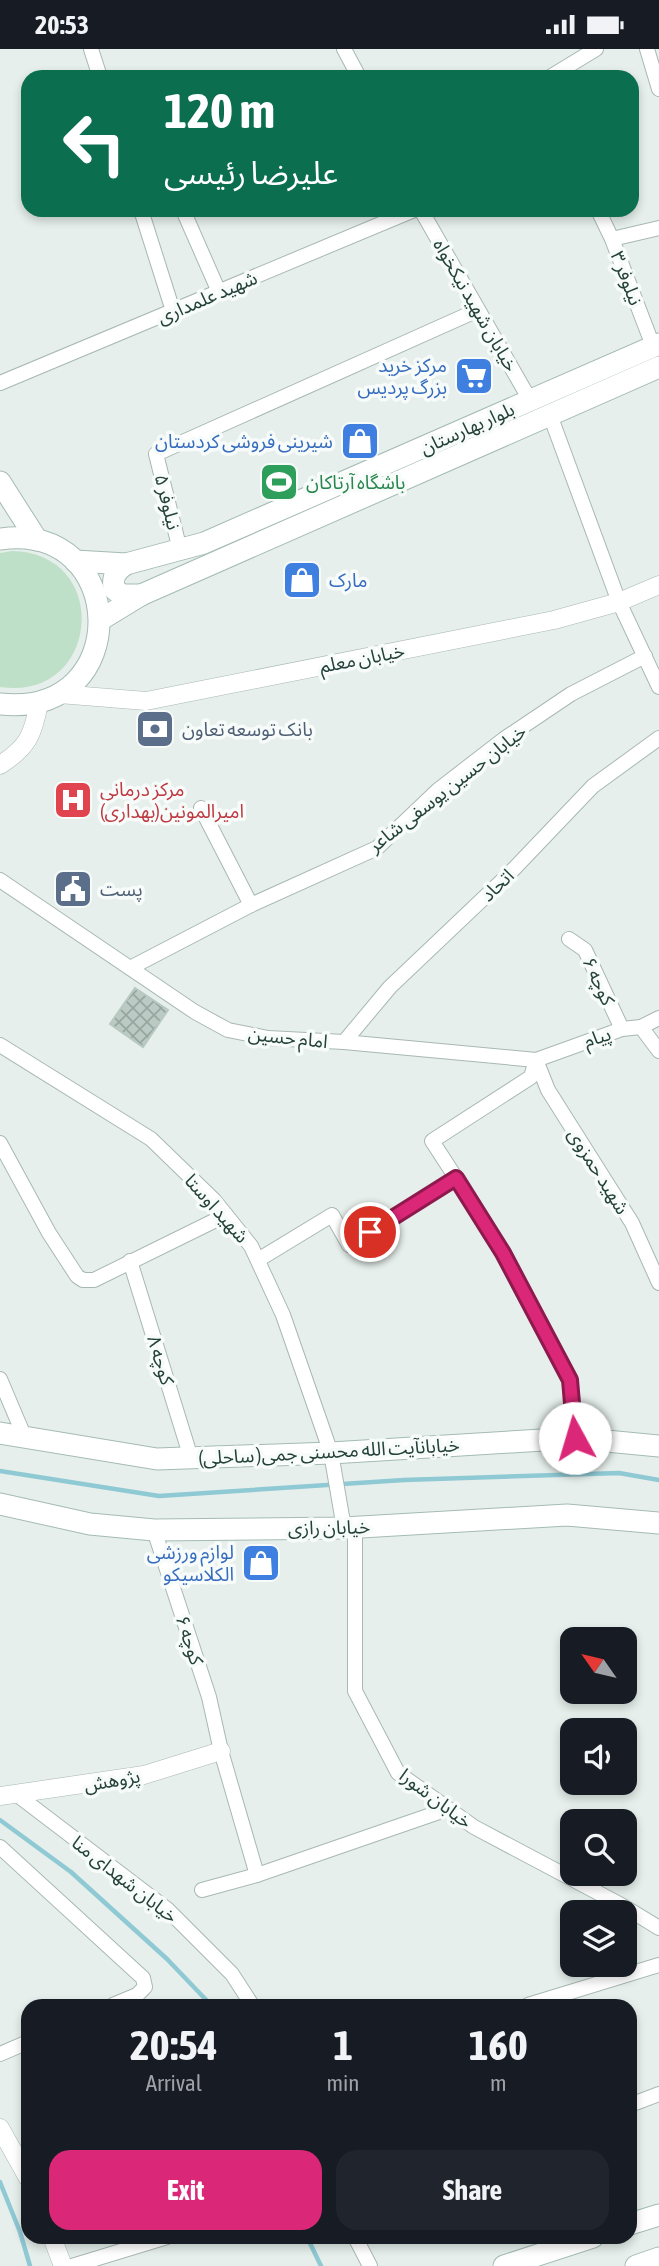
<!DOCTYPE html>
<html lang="en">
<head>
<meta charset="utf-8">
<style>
  body { margin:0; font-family:"Asap Condensed","Noto Sans Arabic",sans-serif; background:#20242c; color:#f1f3f6; height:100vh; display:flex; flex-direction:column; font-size:26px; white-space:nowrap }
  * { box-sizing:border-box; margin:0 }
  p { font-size:23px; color:#9ea1a6 }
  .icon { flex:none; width:38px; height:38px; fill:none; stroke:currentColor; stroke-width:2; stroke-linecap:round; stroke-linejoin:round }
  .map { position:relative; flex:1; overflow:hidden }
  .panel { position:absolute; left:21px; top:1950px; width:616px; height:245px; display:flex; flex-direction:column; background:#171b24; border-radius:21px; box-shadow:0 4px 10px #0003 }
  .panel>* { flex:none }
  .guide { position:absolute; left:21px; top:21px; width:618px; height:147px; border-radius:21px; box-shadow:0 4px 10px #0003; background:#0b6e4f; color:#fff; overflow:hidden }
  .needle { width:46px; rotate:304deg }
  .controls { position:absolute; left:560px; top:1578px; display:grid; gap:14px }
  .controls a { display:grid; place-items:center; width:77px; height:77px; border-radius:14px; background:#171b24; box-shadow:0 4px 10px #0003; font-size:35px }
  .pin { position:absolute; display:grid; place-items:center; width:60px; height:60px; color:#fff; margin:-30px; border:4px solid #fff; border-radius:50%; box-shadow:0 2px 7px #0007 }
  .me { position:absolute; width:77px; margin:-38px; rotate:354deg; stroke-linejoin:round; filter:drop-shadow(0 0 5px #0008) }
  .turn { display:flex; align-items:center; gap:24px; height:147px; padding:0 28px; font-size:32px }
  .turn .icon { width:91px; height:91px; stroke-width:2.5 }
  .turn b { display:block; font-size:49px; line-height:60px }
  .eta { display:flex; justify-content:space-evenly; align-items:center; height:119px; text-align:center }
  .eta b { font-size:42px; font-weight:700; line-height:49px }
  .action { display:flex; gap:14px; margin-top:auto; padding:14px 28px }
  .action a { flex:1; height:80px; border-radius:21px; background:#db2777; color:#fff; font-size:28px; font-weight:700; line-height:80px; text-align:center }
  .action a+a { background:#20242c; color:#f1f3f6 }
  .status { display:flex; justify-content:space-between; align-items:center; height:49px; padding:0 35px; background:#171b24; direction:ltr }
  .status svg { height:19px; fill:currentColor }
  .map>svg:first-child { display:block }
  .grass { fill:#bfe0c8 }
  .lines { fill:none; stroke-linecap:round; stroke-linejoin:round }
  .stream { stroke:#8ec9d4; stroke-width:4.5 }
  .building { fill:url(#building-cross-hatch); stroke:#b8c9c2; stroke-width:2 }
  .minor-casing { stroke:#a8b8b2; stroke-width:16 }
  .tertiary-casing { stroke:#a8b8b2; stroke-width:19 }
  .secondary-casing { stroke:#a4bbb3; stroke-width:23 }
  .minor { stroke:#fff; stroke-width:14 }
  .tertiary { stroke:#fff; stroke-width:18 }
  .secondary { stroke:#fff; stroke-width:21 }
  .route-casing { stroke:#8e194d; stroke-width:18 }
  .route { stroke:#db2777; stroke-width:12 }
  .labels { text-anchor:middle; stroke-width:7; stroke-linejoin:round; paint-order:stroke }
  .street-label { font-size:19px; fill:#24423a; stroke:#f7fbf9 }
  .shop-label { font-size:19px; fill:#366cbe; stroke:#f7fbf9; text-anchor:end }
  .leisure-label { font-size:19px; fill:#27864d; stroke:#f7fbf9; text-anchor:start }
  .service-label { font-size:19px; fill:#4e5e75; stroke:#f7fbf9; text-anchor:start }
  .health-label { font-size:19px; fill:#be3a42; stroke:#f7fbf9; text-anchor:start }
</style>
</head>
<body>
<div class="status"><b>20:53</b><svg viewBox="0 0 49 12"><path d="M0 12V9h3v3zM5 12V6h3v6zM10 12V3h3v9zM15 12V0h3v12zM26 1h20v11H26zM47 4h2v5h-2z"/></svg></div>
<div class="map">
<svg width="659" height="2217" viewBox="0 0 659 2217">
  <defs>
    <pattern id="building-cross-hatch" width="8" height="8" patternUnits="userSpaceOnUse" patternTransform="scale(1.75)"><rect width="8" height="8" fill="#bbcac4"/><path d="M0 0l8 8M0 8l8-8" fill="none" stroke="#98a6a0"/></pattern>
  </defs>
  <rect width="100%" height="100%" fill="#e6efeb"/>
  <path class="grass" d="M12,502c101,2 88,151 -12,136v-134z"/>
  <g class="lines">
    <g class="stream">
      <polyline points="0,1422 159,1447 404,1431 619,1424 659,1431"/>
      <polyline points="0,1771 71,1823 167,1910 211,1956"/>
      <polyline points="0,2133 20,2183 30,2217"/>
      <polyline points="307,2188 321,2217"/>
    </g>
  </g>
  <polygon class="building" points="135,939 168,961 143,998 110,975"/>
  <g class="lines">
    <defs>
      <g id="minor">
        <polyline points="91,0 100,28"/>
        <polyline points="344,0 359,28"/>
        <polyline points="647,0 659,40"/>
        <polyline points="550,28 596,0"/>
        <polyline points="141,161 173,262"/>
        <polyline points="183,161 219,243"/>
        <polyline points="421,161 530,351"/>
        <polyline points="598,161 612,190 653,297"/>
        <polyline points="612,190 659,179"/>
        <polyline points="0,334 414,161"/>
        <polyline points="550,366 619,553 659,638"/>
        <polyline points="180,501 156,405 478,261"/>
        <polyline points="201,759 251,856"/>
        <polyline points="0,831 195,963 228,981 268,989 344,993 536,1011 622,980 641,978 659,969"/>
        <polyline points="569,890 585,901 622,980"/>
        <polyline points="130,919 251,856 377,799 438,741 504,690 571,645 645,607"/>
        <polyline points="641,978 659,1002"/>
        <polyline points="344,993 390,938 509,825 593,737 659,689"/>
        <polyline points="0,996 151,1090 214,1151 251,1197 283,1266 331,1404 344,1479"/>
        <polyline points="536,1011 548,1041 632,1174 659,1234"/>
        <polyline points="0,1094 49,1184 77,1227 83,1231 94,1231 226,1166"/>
        <polyline points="456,1129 432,1092 531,1028 536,1011"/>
        <polyline points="258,1211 332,1166 349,1196 456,1129 503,1204 570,1330 575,1389"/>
        <polyline points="130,1212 191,1409"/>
        <polyline points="0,1330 25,1389"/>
        <polyline points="355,1478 355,1642 398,1724 474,1778 623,1857 659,1879"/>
        <polyline points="154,1481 209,1648 221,1702 257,1826"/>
        <polyline points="16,1745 167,1860 232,1925 252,1956"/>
        <polyline points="0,1798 143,1929 145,1938 137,1946 113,1956"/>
        <polyline points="202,1841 257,1826 448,1760"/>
        <polyline points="528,1956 659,1916"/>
        <polyline points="0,2005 28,1993"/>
        <polyline points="630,2056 659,2045"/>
        <polyline points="355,2188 370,2217"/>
        <polyline points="72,2217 167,2188"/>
      </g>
      <g id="tertiary">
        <polyline points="59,645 146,652 554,571 619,553 659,536"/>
        <path d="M0,716c28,-18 33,-30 39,-62"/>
        <polyline points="0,1747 144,1726 221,1702"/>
        <polyline points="0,2079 28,2129"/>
        <polyline points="52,2188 63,2217"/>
      </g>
      <g id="secondary">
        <polyline points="0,433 37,491"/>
        <path d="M0,490c129,-19 135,180 0,165"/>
        <polyline points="75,512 126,515 204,494 659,295"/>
        <path d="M126,515c-10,7 -14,12 -12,25l8,6h19"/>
        <polyline points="100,571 141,546 659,318"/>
        <polyline points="0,1384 157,1410 331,1404 575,1389 659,1397"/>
        <polyline points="0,1455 90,1475 154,1481 344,1479 567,1466 659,1474"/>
        <polyline points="630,2175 659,2166"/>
        <polyline points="504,2217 593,2188"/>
        <polyline points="636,2217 659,2209"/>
      </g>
    </defs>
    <use href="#minor" class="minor-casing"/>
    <use href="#tertiary" class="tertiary-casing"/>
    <use href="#secondary" class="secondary-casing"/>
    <use href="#minor" class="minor"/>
    <use href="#tertiary" class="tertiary"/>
    <use href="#secondary" class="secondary"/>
  </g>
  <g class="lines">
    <defs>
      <polyline id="route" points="370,1183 456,1129 503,1204 570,1331 575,1389"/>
    </defs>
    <use href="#route" class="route-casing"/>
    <use href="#route" class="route"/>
  </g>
  <defs>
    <symbol id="supermarket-square" viewBox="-11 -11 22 22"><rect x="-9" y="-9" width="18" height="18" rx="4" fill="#3f7fe0" stroke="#f7fbf9"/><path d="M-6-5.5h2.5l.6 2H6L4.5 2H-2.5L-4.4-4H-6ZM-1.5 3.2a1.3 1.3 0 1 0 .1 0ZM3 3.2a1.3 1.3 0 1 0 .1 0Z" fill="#fff"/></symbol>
    <symbol id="shop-square" viewBox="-11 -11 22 22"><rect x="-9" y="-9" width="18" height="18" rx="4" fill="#3f7fe0" stroke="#f7fbf9"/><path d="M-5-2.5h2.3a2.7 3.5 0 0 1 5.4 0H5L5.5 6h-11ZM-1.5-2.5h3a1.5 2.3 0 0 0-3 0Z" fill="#fff"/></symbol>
    <symbol id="stadium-square" viewBox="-11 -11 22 22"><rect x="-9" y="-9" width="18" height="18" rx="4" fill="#2e9e5b" stroke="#f7fbf9"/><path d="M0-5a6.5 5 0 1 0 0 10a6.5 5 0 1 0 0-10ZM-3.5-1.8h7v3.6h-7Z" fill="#fff"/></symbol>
    <symbol id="bank-square" viewBox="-11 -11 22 22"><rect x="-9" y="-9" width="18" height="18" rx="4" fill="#5c6f8a" stroke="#f7fbf9"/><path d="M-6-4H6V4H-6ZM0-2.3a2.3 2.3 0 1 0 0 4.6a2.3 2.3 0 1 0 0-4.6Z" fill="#fff"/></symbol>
    <symbol id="hospital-square" viewBox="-11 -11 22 22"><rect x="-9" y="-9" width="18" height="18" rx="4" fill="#e0444e" stroke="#f7fbf9"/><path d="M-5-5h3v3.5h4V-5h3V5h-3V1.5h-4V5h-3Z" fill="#fff"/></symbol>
    <symbol id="civic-square" viewBox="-11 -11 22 22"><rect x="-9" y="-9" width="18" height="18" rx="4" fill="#5c6f8a" stroke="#f7fbf9"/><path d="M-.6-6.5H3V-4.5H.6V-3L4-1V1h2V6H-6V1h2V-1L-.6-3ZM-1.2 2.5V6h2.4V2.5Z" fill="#fff"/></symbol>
  </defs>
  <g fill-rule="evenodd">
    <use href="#supermarket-square" x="452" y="305" width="44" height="44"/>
    <use href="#shop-square" x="338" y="370" width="44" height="44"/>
    <use href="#stadium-square" x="257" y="411" width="44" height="44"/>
    <use href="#shop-square" x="280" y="509" width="44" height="44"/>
    <use href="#bank-square" x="133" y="658" width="44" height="44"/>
    <use href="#hospital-square" x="51" y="729" width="44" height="44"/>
    <use href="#civic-square" x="51" y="818" width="44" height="44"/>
    <use href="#shop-square" x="239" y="1492" width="44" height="44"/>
  </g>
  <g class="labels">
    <g class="street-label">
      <text transform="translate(627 229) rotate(69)" y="7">نیلوفر ۳</text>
      <text transform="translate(207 248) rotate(-23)" y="7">شهید علمداری</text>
      <text transform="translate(476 256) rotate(60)" y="7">خیابان شهید نیکخواه</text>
      <text transform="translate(467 379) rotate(-24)" y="7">بلوار بهارستان</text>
      <text transform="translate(168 453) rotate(76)" y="7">نیلوفر ۵</text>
      <text transform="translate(362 609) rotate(-11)" y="7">خیابان معلم</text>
      <text transform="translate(447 739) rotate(-38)" y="7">خیابان حسین یوسفی شاعر</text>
      <text transform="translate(497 836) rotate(-44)" y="7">اتحاد</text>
      <text transform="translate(599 932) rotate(65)" y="7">کوچه ۶</text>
      <text transform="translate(288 988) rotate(6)" y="7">امام حسین</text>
      <text transform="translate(597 988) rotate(-19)" y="7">پیام</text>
      <text transform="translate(599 1122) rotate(58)" y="7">شهید حمزوی</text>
      <text transform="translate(217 1159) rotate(48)" y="7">شهید اوستا</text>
      <text transform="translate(161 1311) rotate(73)" y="7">کوچه ۸</text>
      <text transform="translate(329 1402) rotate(-3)" y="7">خیابانآیت الله محسنی جمی( ساحلی)</text>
      <text transform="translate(329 1478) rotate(-1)" y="7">خیابان رازی</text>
      <text transform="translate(190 1591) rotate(72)" y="7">کوچه ۶</text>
      <text transform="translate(112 1731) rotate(-10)" y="7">پژوهش</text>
      <text transform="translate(436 1749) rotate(37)" y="7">خیابان شورا</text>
      <text transform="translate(125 1830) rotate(38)" y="7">خیابان شهدای منا</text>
    </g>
    <g class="shop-label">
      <text x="447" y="323">مرکز خرید<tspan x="447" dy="22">بزرگ پردیس</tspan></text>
      <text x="333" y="399">شیرینی فروشی کردستان</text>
      <text x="329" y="538" text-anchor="start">مارک</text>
      <text x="234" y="1510">لوازم ورزشی<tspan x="234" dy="22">الکلاسیکو</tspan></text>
    </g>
    <g class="leisure-label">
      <text x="306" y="440">باشگاه آرتاکان</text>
    </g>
    <g class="service-label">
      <text x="182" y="687">بانک توسعه تعاون</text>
      <text x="100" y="847">پست</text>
    </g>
    <g class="health-label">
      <text x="100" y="747">مرکز درمانی<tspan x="100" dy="22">امیرالمونین(بهداری)</tspan></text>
    </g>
  </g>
</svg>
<div class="controls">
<a><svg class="needle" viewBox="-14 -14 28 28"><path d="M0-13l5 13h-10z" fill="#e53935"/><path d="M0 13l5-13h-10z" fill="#9ea1a6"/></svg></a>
<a><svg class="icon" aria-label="sound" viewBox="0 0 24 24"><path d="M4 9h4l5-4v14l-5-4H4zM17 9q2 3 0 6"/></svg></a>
<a><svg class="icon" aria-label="search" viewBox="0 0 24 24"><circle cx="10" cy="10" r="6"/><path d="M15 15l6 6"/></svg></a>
<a><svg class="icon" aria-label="layers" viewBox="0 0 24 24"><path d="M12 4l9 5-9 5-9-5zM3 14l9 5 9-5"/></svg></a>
</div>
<div class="pin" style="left:370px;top:1183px;background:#d93025"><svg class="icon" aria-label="arrive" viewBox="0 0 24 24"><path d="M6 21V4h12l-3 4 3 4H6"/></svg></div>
<svg class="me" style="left:575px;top:1389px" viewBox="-20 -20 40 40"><circle r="19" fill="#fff"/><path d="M0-13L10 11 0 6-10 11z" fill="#db2777"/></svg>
<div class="guide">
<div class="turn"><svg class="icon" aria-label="left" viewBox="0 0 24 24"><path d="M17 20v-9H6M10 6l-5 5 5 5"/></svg><div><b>120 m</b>علیرضا رئیسی</div></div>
</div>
<section class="panel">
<div class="eta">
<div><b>20:54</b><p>Arrival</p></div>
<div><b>1</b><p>min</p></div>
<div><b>160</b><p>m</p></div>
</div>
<div class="action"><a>Exit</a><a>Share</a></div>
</section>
</div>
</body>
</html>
